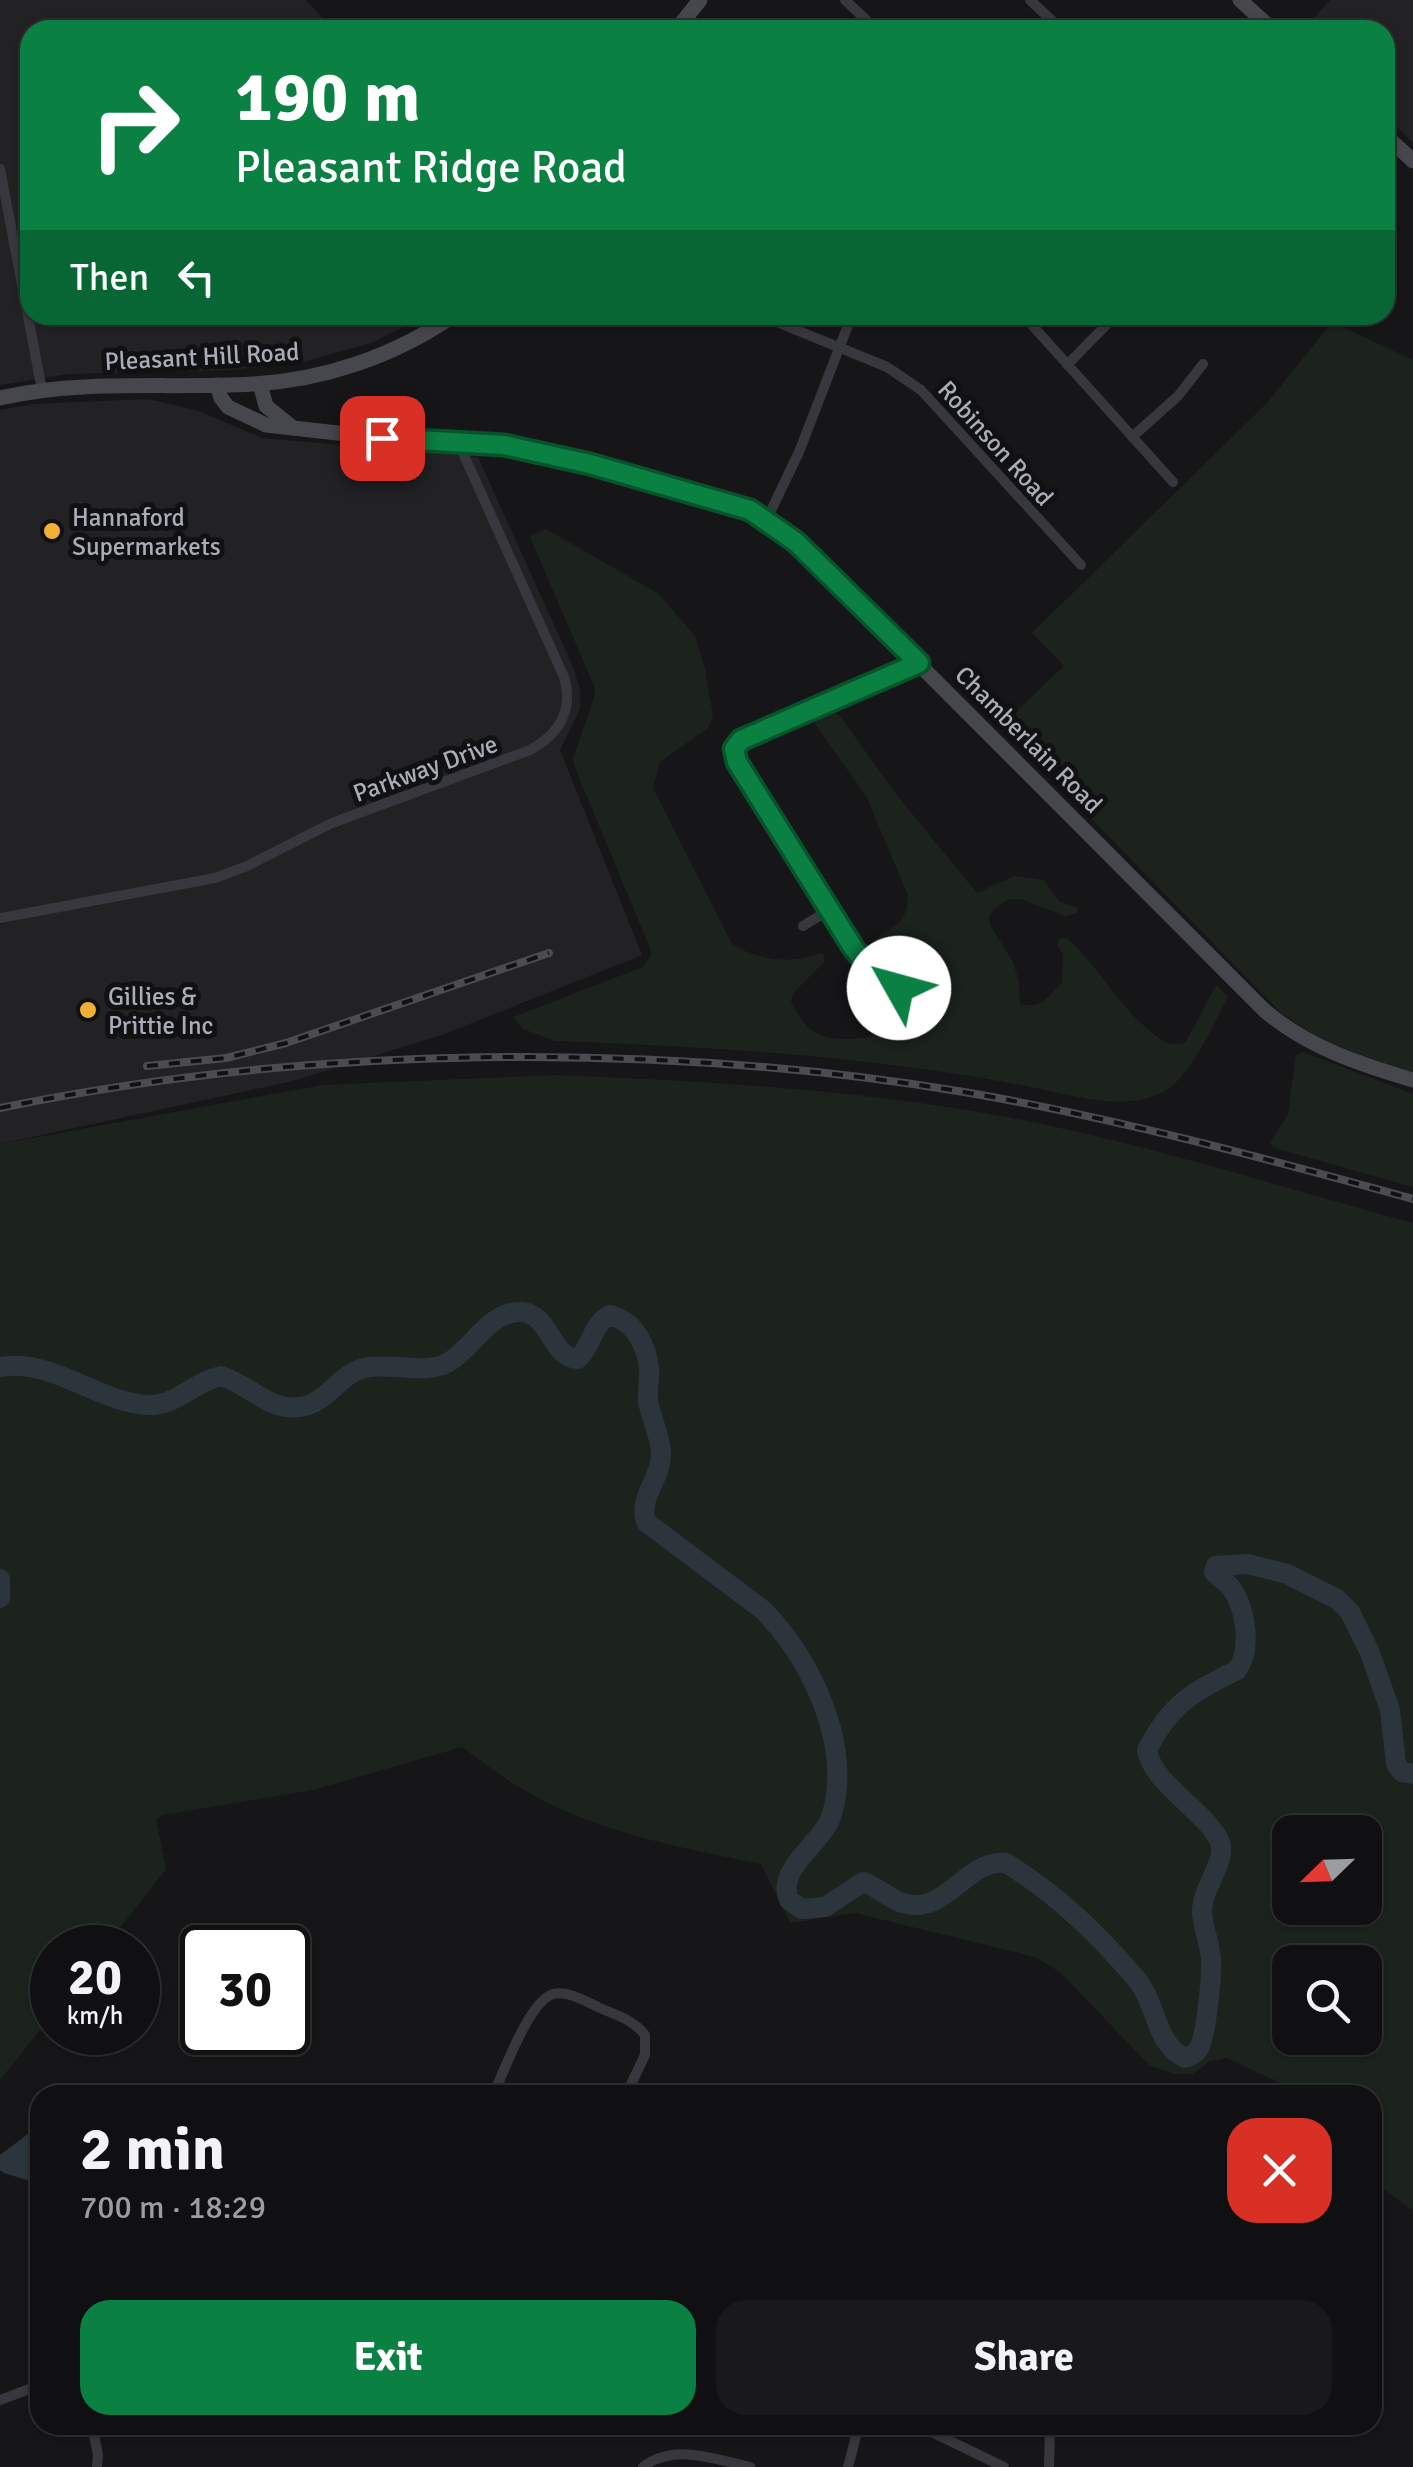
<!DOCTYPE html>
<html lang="en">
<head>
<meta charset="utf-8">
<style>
  body { margin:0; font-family:Signika,sans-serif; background:#19191b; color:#f1f3f6; height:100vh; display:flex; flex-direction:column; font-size:38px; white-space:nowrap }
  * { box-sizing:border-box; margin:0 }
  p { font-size:32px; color:#9c9d9f }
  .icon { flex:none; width:55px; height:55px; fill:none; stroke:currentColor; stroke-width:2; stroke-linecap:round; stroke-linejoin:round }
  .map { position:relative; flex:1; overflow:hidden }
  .drawer { position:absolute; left:30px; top:2085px; width:1352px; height:350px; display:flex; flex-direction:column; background:#101012; border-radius:30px; box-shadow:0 2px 8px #0004,0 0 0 2px #303032 }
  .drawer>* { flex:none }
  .banner { position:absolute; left:20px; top:20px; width:1375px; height:305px; border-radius:30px; box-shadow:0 2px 8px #0004,0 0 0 2px #303032; background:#0b8043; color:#fff; overflow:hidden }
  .needle { width:65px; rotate:247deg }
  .buttons { position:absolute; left:1272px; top:1815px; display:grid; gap:20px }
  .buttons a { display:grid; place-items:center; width:110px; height:110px; border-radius:20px; background:#101012; box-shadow:0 2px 8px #0004,0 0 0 2px #303032; font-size:50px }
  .speed { position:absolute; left:30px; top:1925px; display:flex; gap:20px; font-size:50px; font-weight:700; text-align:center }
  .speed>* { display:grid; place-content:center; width:130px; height:130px; border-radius:50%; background:#101012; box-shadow:0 2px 8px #0004,0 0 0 2px #303032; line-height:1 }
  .speed small { font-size:25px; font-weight:400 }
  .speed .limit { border:5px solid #111; border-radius:15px; background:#fff; color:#111 }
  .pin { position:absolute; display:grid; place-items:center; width:85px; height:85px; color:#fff; margin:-42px; border-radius:20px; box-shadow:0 5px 15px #0006 }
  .me { position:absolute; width:110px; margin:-55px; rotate:308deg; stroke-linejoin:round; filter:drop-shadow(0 0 8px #0008) }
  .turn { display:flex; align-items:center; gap:35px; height:210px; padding:0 50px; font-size:45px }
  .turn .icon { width:130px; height:130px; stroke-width:2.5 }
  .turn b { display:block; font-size:70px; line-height:85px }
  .then { display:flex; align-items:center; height:95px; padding:0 50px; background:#0003; gap:20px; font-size:38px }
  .round { display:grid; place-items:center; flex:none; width:105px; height:105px; border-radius:30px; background:#19191b }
  .headline { display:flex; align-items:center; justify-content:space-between; height:170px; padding:0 50px }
  h1 { font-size:60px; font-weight:700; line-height:75px }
  .cta { display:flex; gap:20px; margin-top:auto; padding:20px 50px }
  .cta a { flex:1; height:115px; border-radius:30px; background:#0b8043; color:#fff; font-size:40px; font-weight:700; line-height:115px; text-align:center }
  .cta a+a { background:#19191b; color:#f1f3f6 }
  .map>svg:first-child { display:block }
  .built { fill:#222225 }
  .green { fill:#1c231d; fill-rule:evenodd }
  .water { fill:#2c353c }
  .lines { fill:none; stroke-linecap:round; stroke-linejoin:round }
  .river { stroke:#2c353c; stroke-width:20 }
  .street { stroke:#37383d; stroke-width:10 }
  .secondary { stroke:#45474d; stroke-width:15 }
  .rail-casing { stroke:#4a4c52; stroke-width:8 }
  .rail { stroke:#111113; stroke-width:4; stroke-dasharray:11; stroke-linecap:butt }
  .route-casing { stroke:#07532c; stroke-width:25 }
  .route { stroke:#0b8043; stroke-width:18 }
  .poi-dot { fill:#f2b134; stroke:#111113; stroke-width:4 }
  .labels { text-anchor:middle; stroke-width:10; stroke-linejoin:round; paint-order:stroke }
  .street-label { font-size:25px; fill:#a8adb8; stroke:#111113 }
  .poi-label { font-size:25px; fill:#a8adb8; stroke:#111113; text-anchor:start }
</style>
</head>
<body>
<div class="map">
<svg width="1413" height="2467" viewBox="0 0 1413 2467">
  <rect width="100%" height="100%" fill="#161618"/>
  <g class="built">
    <polygon points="0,0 306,0 333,30 30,30 30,315 427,315 371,343 303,362 230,370 69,374 0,385"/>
    <polygon points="1330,0 1413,0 1413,143 1385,115 1385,30 1303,30"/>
    <polygon points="148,399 199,411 262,438 478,457 574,669 580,690 580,709 560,750 642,955 442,1035 293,1081 0,1144 0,410 33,404"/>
  </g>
  <g class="green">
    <path d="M1332,322l81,38v712c-51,-16 -91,-28 -134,-61l-278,-285 63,-60 -32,-33 235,-230z"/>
    <path d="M546,529l113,65 36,42 10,33 8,47 -5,12 -48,34 -7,26 79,156c25,16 60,21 87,9l5,2v7l-31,31 -2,9c5,9 11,20 19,27 28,22 94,5 110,-23l-3,-16 -46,-39v-9c22,-19 35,-12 37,-47l-42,-99 -51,-72 2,-5 17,-7 6,4 56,78 81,99 37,-17 30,4 15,21 18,7v5l-12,3 -44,-17h-12l-15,10 -5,7 1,9 23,37 6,19 1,23c21,6 29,-8 42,-22l1,-27 -6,-11 3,-6h7c37,33 57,81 102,106h13l5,-4 29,-55 12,12c-14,26 -37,79 -63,94 -40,22 -92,4 -134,-4 -157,-31 -316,-40 -476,-46l-32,-12 -10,-12 130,-50 8,-11 -1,-8 -75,-180 -2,-10 22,-63v-7l-65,-151z"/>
    <polygon points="1303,1052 1413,1094 1413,1187 1275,1148 1270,1143 1288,1114 1296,1055"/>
    <path d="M555,1075c150,6 298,14 446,41 140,26 275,70 412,107v987l-40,-28 -1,-87h-87l-7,-13 -51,-24 -17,3 -17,13h-19l-25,-9 -89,-93 -25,-15 -180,-44 -65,10 -29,-59c-78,-16 -166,-32 -235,-73 -22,-12 -43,-29 -64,-44l-149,43 -151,25 -6,4 10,50 -61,78 -53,1v67l-52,65v-936l323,-59zM1365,1832v76h-75v-76zM1365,1962v76h-75v-76z"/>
  </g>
  <g class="water">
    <path d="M304,19c29,3 54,0 82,11h-74z"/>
    <polygon points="40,2125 40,2184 4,2173 0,2170 0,2155"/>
  </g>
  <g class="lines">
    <g class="river">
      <path d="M0,1367c51,-10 100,37 150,38 27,0 46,-24 71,-29 28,8 47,35 78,31 27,-2 40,-33 65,-39 26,-6 60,7 83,-5 25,-13 42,-53 75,-51 29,3 28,45 56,47 14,-13 14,-35 32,-44 24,6 37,30 39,54 1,10 -2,21 -1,32 3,18 13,35 13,54 0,24 -23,42 -15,67l117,88c48,49 89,134 69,204 -8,29 -57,54 -43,86l13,9 23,-2 38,-25c19,6 29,22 51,23 35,2 57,-47 92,-42 52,32 93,72 132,118 19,24 17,63 47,77 5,-2 9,-3 13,-8 8,-11 14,-75 13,-91 -1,-16 -8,-31 -9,-46 -1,-26 27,-53 17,-73 -15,-30 -67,-57 -72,-90 24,-47 45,-57 90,-80 15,-20 9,-60 -5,-81 -5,-7 -13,-11 -18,-17l2,-6 32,-2 39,10 50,25 13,13 20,41 20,57 6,54 6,8 11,2"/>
      <polyline points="0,1579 0,1598"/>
    </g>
    <g class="street">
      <polyline points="845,0 877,30"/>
      <polyline points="1030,0 1062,30"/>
      <polyline points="0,169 42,390"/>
      <polyline points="760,315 887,367 921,390 1081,565"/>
      <polyline points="1023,315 1173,482"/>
      <polyline points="1067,365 1116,315"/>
      <polyline points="1132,437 1178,396 1203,364"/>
      <polyline points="767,519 799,452 852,315"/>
      <path d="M0,918l215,-40 32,-12 85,-43 198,-73c29,-16 44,-40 34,-73l-106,-235"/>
      <polyline points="803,926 829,910"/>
      <polyline points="899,988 877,976 853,949 737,761 734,749 741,740 919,663"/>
      <path d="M493,2095c11,-23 36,-94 60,-101 14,-4 32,7 45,13 17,8 35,12 47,28v20l-19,40"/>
      <polyline points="774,2095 778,2095"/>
      <polyline points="0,2400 40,2385"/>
      <polyline points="92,2425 98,2455 97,2467"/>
      <polyline points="917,2425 1004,2467"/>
      <path d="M643,2467c31,-24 72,-8 107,0"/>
      <polyline points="848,2467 859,2425"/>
      <polyline points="1049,2467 1050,2425"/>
    </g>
    <g class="secondary">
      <polyline points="1240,0 1273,30"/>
      <polyline points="676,30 700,0"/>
      <polyline points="1385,135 1413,161"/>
      <polyline points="260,384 266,406 292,427"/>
      <path d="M217,385l4,13 7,9 38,18 116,13 122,7 189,46 64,22 52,41 455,456c43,37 95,54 149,70"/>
      <path d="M0,398c83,-19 169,-9 253,-14 71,-4 142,-28 201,-69"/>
    </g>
    <defs>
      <g id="rail">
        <polyline points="147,1066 226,1058 286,1043 549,953"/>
        <path d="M0,1108c306,-63 656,-67 964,-16 152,26 300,66 449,107"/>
      </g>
    </defs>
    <use href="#rail" class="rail-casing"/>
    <use href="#rail" class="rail"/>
  </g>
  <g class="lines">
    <defs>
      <polyline id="route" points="382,438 504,445 590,464 750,510 796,542 919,663 741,740 734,749 737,762 854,949 877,976 899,988"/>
    </defs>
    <use href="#route" class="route-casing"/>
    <use href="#route" class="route"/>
  </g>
  <g class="poi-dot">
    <circle cx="52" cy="531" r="10"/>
    <circle cx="88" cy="1010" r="10"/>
  </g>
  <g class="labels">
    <g class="street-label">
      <text transform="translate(202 356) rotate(-3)" y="9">Pleasant Hill Road</text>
      <text transform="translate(996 443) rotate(48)" y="9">Robinson Road</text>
      <text transform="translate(1029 739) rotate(45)" y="9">Chamberlain Road</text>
      <text transform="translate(425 768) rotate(-20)" y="9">Parkway Drive</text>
    </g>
    <g class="poi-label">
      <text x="72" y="526">Hannaford<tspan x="72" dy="29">Supermarkets</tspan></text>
      <text x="108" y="1005">Gillies &amp;<tspan x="108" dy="29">Prittie Inc</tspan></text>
    </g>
  </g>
</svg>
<div class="buttons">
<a><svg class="needle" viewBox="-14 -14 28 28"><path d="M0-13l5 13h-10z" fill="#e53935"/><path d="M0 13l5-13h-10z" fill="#9c9d9f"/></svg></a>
<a><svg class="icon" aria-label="search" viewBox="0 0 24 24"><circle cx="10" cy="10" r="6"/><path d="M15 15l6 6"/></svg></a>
</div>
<div class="speed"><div>20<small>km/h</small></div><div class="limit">30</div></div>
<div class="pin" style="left:382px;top:438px;background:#d93025"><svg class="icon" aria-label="arrive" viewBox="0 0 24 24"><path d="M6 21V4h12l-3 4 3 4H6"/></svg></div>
<svg class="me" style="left:899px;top:988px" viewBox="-20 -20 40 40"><circle r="19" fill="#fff"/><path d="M0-13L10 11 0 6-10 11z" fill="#0b8043"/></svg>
<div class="banner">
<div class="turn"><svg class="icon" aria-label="right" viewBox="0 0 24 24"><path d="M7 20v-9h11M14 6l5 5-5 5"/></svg><div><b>190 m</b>Pleasant Ridge Road</div></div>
<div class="then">Then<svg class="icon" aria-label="left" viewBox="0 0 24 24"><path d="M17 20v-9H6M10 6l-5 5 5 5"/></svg></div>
</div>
<section class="drawer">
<div class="headline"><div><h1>2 min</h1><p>700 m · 18:29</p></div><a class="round" style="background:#d93025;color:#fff"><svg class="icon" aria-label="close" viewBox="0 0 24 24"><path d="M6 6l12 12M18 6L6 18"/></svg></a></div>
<div class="cta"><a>Exit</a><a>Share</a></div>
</section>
</div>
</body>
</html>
